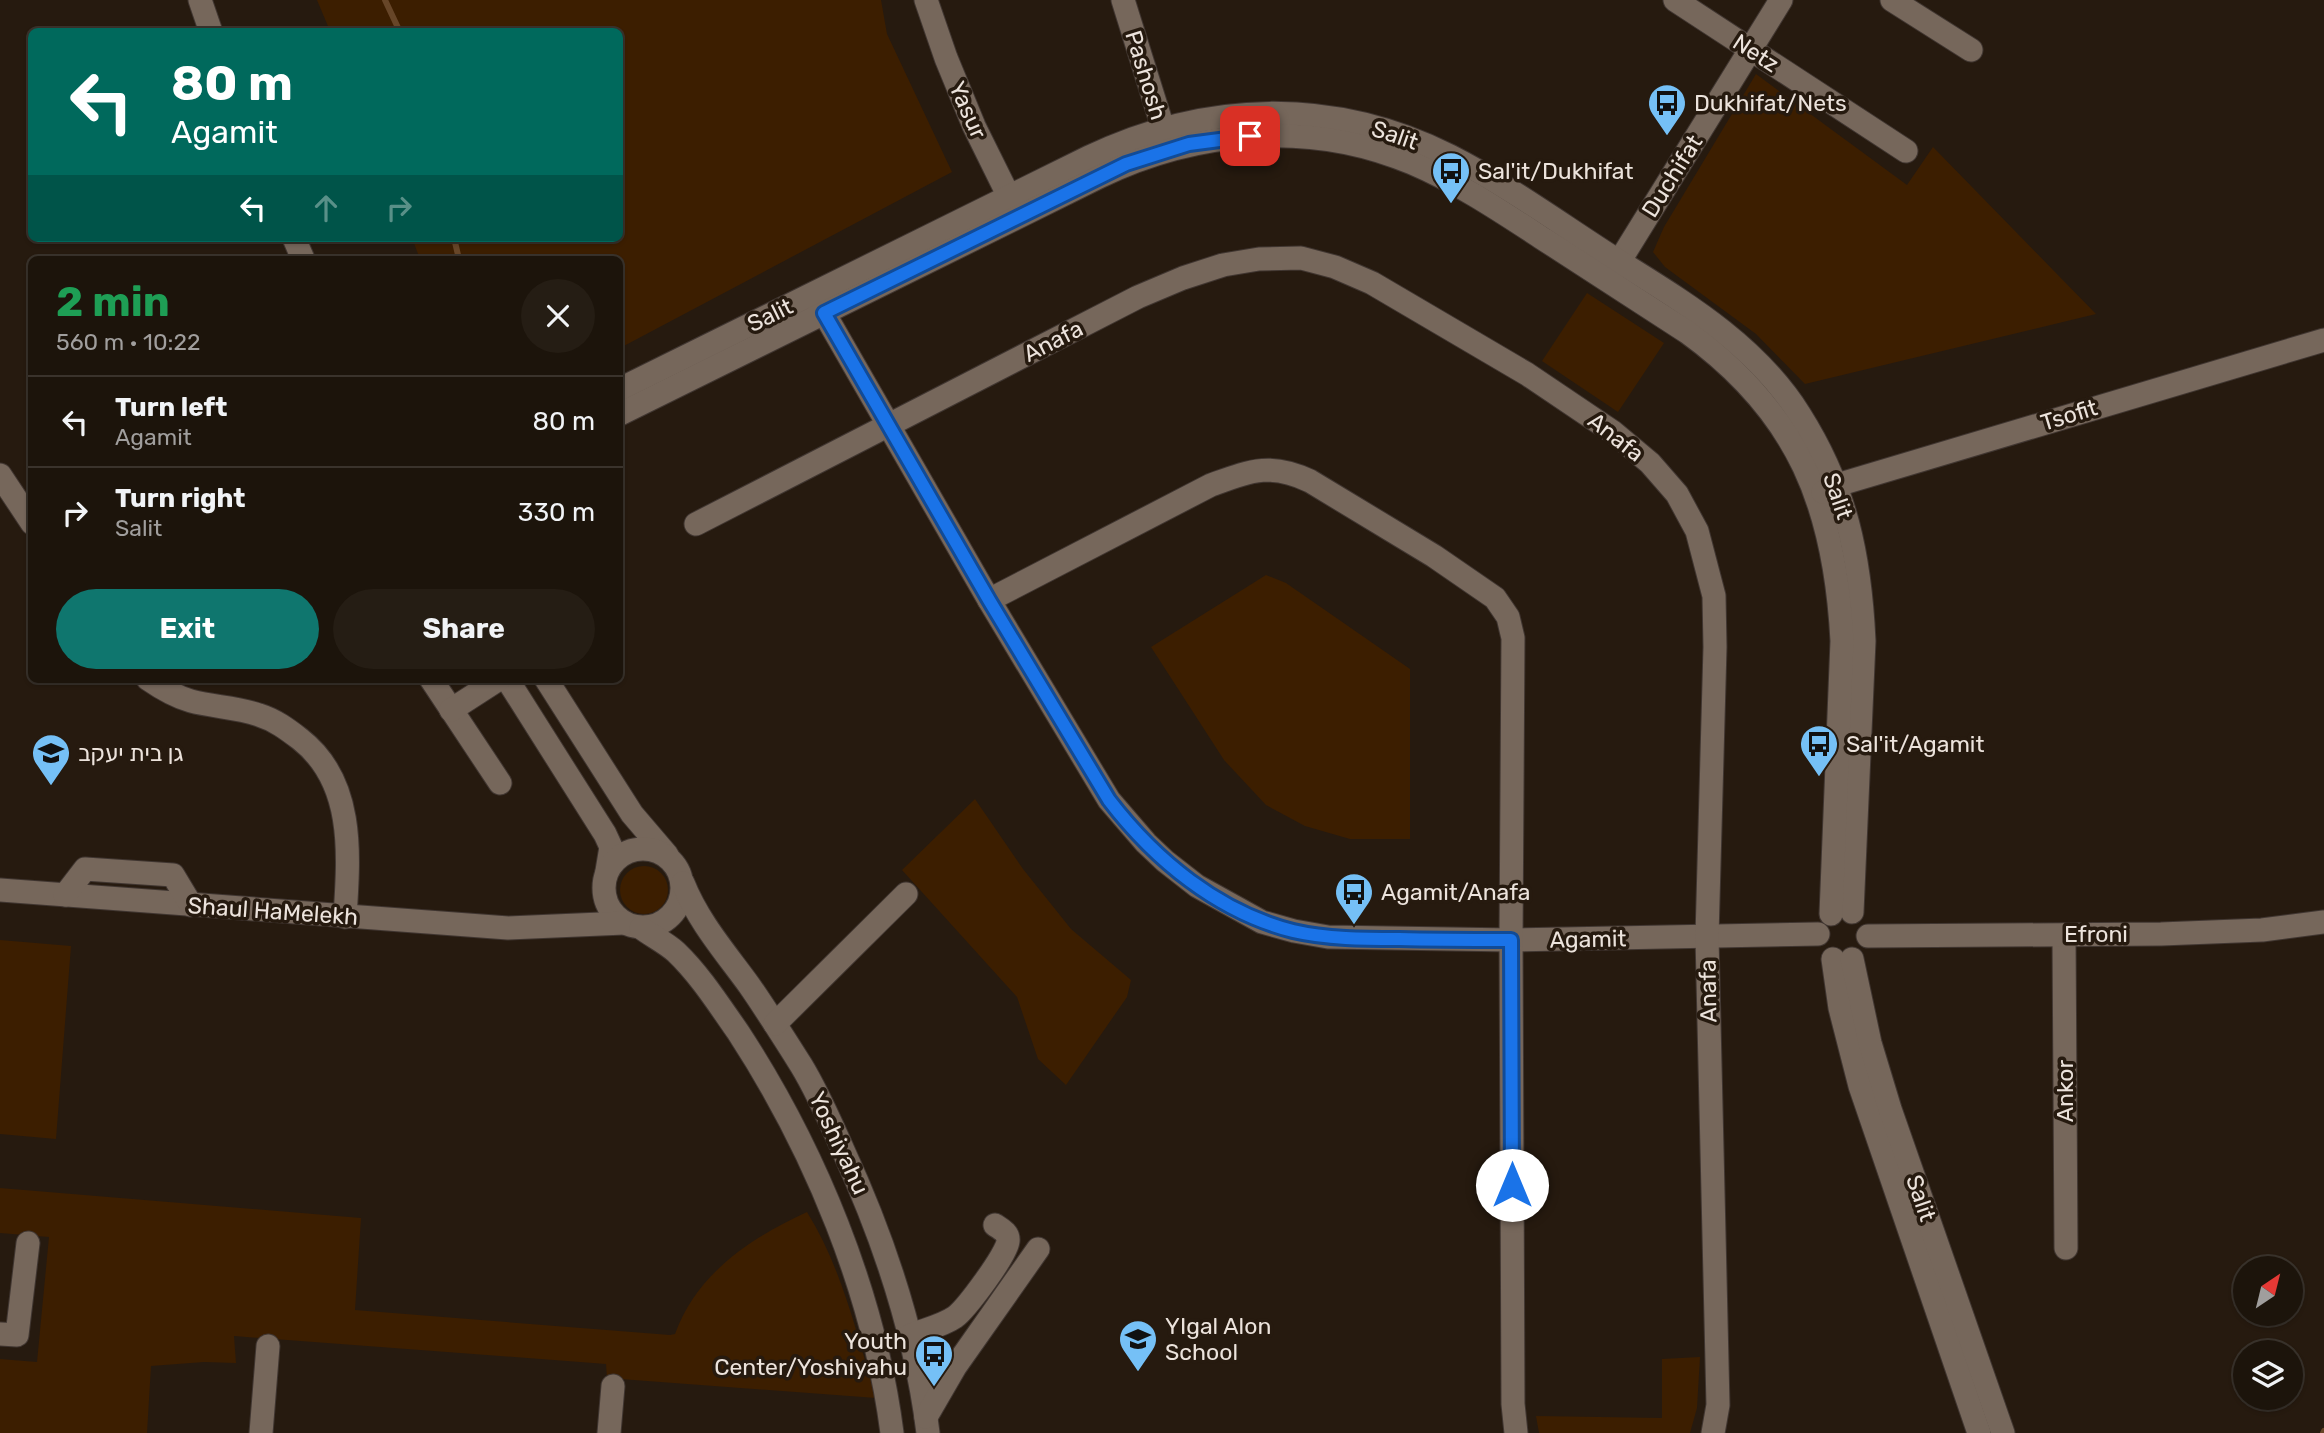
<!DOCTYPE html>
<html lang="en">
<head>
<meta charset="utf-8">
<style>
  body { margin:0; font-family:Rubik,"Noto Sans Hebrew",sans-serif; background:#251d14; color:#f1f3f6; height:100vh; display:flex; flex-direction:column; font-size:26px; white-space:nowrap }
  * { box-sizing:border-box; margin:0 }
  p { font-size:23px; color:#a09e9d }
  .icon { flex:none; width:38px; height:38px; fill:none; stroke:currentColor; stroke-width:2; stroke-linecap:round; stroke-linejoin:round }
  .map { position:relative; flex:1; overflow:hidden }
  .panel { position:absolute; left:28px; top:256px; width:595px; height:427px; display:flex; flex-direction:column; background:#1c140b; border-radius:10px; box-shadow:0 2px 5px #0004,0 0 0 2px #3a332c }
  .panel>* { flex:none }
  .guide { position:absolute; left:28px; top:28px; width:595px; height:214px; border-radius:10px; box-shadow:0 2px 5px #0004,0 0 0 2px #3a332c; background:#00695c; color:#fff; overflow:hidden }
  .needle { width:46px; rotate:35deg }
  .buttons { position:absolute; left:2233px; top:1256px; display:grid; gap:14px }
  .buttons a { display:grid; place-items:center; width:70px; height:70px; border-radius:50%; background:#1c140b; box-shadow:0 2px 5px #0004,0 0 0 2px #3a332c; font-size:35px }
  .pin { position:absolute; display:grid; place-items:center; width:60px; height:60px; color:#fff; margin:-30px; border-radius:14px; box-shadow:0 4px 10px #0006 }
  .me { position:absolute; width:77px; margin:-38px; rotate:0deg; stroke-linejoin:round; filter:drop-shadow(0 0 5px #0008) }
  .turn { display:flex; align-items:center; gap:24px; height:147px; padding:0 28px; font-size:32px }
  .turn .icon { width:91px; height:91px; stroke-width:2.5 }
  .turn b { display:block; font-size:49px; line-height:60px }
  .lanes { display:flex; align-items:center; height:66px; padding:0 28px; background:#0003; justify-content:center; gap:35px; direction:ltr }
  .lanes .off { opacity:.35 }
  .round { display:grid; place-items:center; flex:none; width:74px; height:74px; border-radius:37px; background:#251d14 }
  .headline { display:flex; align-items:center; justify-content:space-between; height:119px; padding:0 28px }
  h1 { font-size:42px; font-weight:700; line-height:52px; color:#1e9e55 }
  .primary-button { display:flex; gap:14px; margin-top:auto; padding:14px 28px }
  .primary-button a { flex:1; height:80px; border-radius:42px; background:#0f766e; color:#fff; font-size:28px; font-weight:700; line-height:80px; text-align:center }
  .primary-button a+a { background:#251d14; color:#f1f3f6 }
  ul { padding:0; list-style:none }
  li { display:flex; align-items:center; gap:21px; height:91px; padding:0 28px; border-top:2px solid #3a332c }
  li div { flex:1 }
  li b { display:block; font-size:26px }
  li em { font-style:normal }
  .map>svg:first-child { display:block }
  .green { fill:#3c1e00 }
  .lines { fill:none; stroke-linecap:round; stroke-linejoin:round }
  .stream { stroke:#674628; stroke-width:6 }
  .minor-casing { stroke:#403631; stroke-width:25 }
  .minor { stroke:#76675b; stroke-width:23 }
  .route-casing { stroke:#114b97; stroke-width:18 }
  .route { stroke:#1a73e8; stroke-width:12 }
  .labels { text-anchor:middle; stroke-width:7; stroke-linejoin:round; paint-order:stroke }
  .street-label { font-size:23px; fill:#ece3dc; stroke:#261a0f }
  .poi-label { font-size:23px; fill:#ece3dc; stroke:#261a0f; text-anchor:start }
</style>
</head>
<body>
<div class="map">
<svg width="2324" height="1433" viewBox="0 0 2324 1433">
  <rect width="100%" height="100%" fill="#261a0f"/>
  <g class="green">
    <polygon points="317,0 881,0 887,34 952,172 620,348 620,259 420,259 412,238 620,238 620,32 330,31"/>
    <polygon points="1756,74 1907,185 1933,147 2096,314 1805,384 1756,334 1665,267 1653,252 1664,227"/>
    <polygon points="1587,293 1664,343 1618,412 1542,361"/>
    <polygon points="1266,575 1286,583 1410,669 1410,839 1350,839 1305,826 1266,805 1224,760 1151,647"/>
    <polygon points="975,799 1023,869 1071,929 1131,980 1127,997 1066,1085 1038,1059 1017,997 902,870"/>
    <circle cx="644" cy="890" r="24"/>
    <polygon points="0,940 71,946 56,1139 0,1134"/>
    <path d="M0,1188l361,30 -6,92 315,25 5,-1c22,-61 76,-96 132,-122 35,56 50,123 69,186l-269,-20 -1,-14 -372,-28 2,27 -32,-1 -53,4 -4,67h-147v-74l37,3 12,-125 -49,-4z"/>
    <polygon points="1700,1357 1697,1408 1690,1433 1539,1433 1536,1416 1662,1418 1662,1359"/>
  </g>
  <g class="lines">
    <g class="stream">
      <polyline points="385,0 400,32"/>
      <polyline points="454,238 459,259"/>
      <polyline points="2323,1433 2324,1431"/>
    </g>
    <defs>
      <g id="minor">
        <polyline points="200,0 211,32"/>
        <polyline points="926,0 946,58 974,126 1015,209"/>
        <polyline points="1123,0 1167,141"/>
        <polyline points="1675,0 1906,151"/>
        <polyline points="1892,0 1971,50"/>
        <polyline points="294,238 303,259"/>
        <polyline points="1611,275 1781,0"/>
        <polyline points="816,299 989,600 1109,800 1146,843 1165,861 1197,886 1262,922 1294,931 1328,937 1511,940 1818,934"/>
        <path d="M620,389l469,-232c118,-56 243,-60 361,-1 57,29 109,67 162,101 70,44 143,86 188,158 46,73 60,141 64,226l-12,271"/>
        <path d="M620,414l479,-237c97,-47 211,-57 313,-14 47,20 90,49 133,77 47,30 94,61 142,92 112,81 148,175 155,309l-11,273"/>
        <polyline points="0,475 32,523"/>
        <polyline points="1823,492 1837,485 2324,340"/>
        <polyline points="696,524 1138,297 1183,278 1223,265 1259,259 1301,258 1335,267 1372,283 1527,374 1613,432 1650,463 1677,494 1697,531 1714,596 1715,647 1707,937 1718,1405 1713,1433"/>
        <path d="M989,600l222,-115c39,-14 59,-23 99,-4l124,75 61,42 13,19 5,21 -2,302 2,464 3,29"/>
        <path d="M148,679c13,9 29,18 43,22 22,6 46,6 68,14 16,5 28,14 41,24 55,43 49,115 45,178"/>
        <polyline points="431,679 500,783"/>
        <polyline points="507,679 605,834 611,847 607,871"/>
        <polyline points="546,679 632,814 667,855"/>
        <polyline points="451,710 499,679"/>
        <circle cx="643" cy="888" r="39"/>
        <path d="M683,883c15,38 42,69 66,102 18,26 35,53 52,80 16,26 29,56 42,85 41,89 73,185 85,283"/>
        <polyline points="0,890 508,928 624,923"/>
        <polyline points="65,895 85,869 173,875 191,905"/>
        <path d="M641,928c11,8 25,15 35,24 24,23 43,53 62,80 77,118 136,261 154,401"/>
        <polyline points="2064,935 2066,1248"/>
        <polyline points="1868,936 2161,934 2262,930 2324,922"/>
        <polyline points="1833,959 1840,1008 1860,1086 1979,1433"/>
        <polyline points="1852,959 1870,1043 1890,1109 2003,1433"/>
        <polyline points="775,1024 906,894"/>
        <polyline points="0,1334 17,1335 28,1243"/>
        <path d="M909,1336c14,-6 33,-10 46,-19 11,-8 53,-64 53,-76 1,-8 -7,-12 -13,-16"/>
        <polyline points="926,1417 955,1367 1038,1249"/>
        <polyline points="261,1433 268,1346"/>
        <polyline points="609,1433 613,1386"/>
      </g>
    </defs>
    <use href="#minor" class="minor-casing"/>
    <use href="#minor" class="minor"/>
  </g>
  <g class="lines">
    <defs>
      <path id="route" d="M1250,136l-61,8 -63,20 -302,149 165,287 120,200c46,60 109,112 184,131 34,8 71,8 106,8 37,1 75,1 112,1l1,245"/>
    </defs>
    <use href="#route" class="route-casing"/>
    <use href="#route" class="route"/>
  </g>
  <defs>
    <symbol id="bus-pin" viewBox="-11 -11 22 30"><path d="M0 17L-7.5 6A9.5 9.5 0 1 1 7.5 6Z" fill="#75c0f6" stroke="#261a0f"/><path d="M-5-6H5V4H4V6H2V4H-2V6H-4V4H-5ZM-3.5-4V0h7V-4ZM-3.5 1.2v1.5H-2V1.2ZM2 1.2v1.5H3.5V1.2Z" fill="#111"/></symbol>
    <symbol id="school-pin" viewBox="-11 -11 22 30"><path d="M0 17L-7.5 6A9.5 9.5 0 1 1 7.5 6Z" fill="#75c0f6" stroke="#261a0f"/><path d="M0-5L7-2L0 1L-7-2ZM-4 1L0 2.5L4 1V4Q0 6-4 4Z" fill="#111"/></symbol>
  </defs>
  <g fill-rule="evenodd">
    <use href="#bus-pin" x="1645" y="81" width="44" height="60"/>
    <use href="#bus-pin" x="1429" y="149" width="44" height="60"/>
    <use href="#bus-pin" x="1797" y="722" width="44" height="60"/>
    <use href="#school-pin" x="29" y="731" width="44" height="60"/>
    <use href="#bus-pin" x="1332" y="870" width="44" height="60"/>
    <use href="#school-pin" x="1116" y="1317" width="44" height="60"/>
    <use href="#bus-pin" x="912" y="1332" width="44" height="60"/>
  </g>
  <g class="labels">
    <g class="street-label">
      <text transform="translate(1756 53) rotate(33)" y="8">Netz</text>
      <text transform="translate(1146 75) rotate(73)" y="8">Pashosh</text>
      <text transform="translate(968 110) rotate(66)" y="8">Yasur</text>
      <text transform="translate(1395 135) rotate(19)" y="8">Salit</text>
      <text transform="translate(1672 176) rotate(-58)" y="8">Duchifat</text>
      <text transform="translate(770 315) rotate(-26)" y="8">Salit</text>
      <text transform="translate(1053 341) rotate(-27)" y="8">Anafa</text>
      <text transform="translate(2069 415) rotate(-17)" y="8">Tsofit</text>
      <text transform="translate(1616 437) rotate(38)" y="8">Anafa</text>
      <text transform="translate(1838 496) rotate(71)" y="8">Salit</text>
      <text transform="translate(273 911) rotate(4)" y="8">Shaul HaMelekh</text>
      <text x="2096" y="942">Efroni</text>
      <text transform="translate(1588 939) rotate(-1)" y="8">Agamit</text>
      <text transform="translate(1708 991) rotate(-91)" y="8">Anafa</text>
      <text transform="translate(2065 1091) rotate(-90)" y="8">Ankor</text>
      <text transform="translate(839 1143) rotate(65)" y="8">Yoshiyahu</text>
      <text transform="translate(1921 1198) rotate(71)" y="8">Salit</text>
    </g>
    <g class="poi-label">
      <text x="1694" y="111">Dukhifat/Nets</text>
      <text x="1478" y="179">Sal'it/Dukhifat</text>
      <text x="1846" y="752">Sal'it/Agamit</text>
      <text x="78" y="761">גן בית יעקב</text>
      <text x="1381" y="900">Agamit/Anafa</text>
      <text x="1165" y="1334">YIgal Alon<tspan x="1165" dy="26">School</tspan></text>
      <text x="907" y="1349" text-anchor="end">Youth<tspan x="907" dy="26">Center/Yoshiyahu</tspan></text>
    </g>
  </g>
</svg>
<div class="buttons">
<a><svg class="needle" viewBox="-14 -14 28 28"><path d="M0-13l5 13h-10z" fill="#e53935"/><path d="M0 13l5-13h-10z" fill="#a09e9d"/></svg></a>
<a><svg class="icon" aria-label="layers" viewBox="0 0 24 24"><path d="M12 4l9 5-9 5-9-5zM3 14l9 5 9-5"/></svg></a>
</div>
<div class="pin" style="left:1250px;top:136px;background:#d93025"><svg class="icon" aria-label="arrive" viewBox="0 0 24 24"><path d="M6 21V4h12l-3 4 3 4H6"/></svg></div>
<svg class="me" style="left:1512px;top:1185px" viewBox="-20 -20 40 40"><circle r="19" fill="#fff"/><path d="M0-13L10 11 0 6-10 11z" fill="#1a73e8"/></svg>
<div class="guide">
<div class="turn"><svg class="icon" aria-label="left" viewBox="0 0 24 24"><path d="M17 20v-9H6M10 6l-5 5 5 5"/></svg><div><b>80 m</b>Agamit</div></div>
<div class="lanes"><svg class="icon" aria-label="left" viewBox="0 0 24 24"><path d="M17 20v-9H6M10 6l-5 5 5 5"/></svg><svg class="icon off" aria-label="ahead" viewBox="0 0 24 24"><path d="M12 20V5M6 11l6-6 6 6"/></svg><svg class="icon off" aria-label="right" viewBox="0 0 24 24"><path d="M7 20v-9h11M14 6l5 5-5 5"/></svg></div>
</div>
<section class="panel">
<div class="headline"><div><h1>2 min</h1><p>560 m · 10:22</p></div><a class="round"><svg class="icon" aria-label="close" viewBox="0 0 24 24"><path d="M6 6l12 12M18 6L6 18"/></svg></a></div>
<ul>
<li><svg class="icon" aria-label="left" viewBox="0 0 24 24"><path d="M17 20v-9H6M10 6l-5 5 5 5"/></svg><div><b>Turn left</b><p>Agamit</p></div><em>80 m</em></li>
<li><svg class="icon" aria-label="right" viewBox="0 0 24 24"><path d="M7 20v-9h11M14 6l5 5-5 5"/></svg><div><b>Turn right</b><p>Salit</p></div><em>330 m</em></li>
</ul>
<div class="primary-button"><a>Exit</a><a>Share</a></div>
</section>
</div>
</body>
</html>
